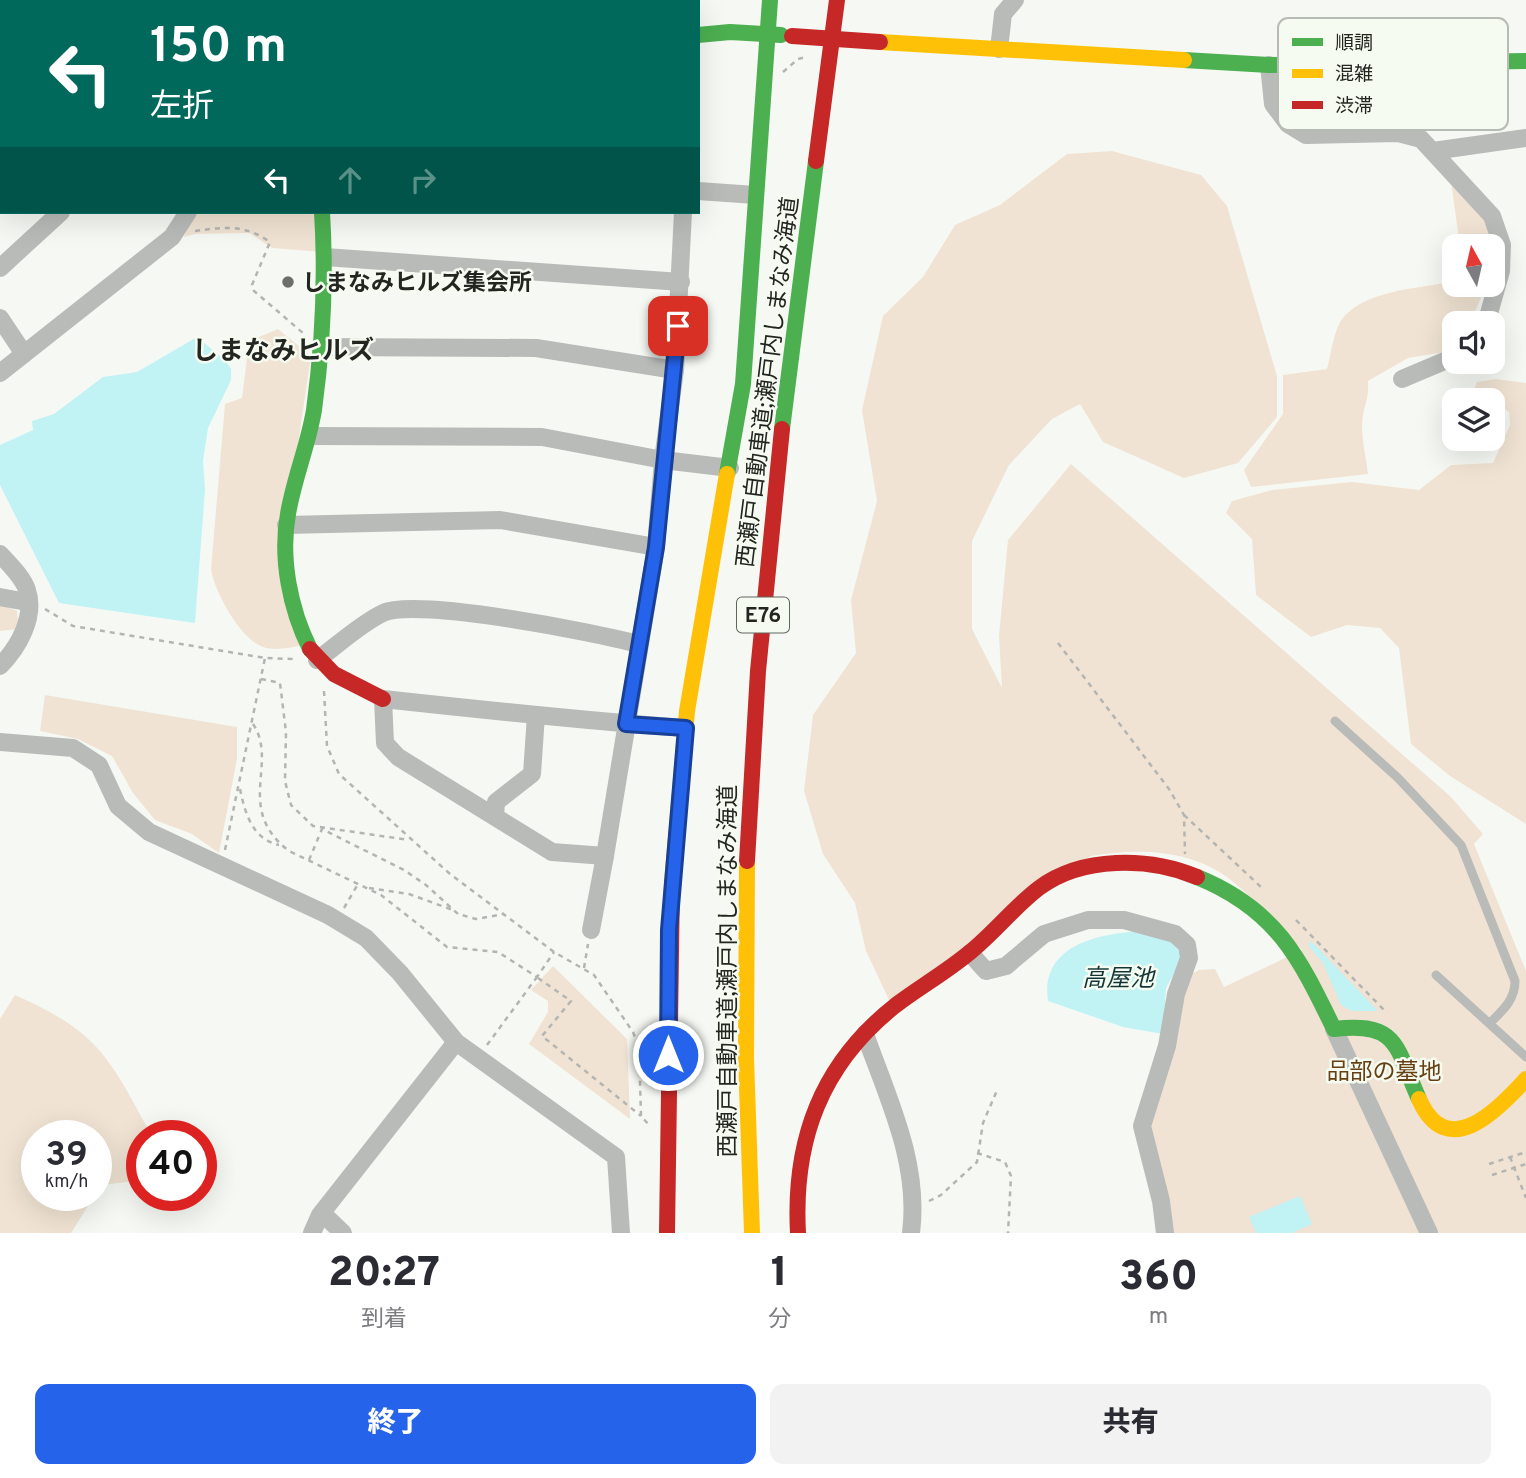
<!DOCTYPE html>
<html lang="ja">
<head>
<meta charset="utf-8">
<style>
  body { margin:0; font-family:Overpass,"Noto Sans JP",sans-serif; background:#f2f2f3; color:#2b2b33; height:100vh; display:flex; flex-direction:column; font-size:26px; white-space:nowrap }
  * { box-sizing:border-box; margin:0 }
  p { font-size:23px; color:#7c7c81 }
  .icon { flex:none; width:38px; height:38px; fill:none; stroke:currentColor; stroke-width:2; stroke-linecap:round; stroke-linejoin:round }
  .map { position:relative; height:1233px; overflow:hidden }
  .side { display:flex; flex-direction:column; background:#fff; flex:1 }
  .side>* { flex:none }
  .guide { position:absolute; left:0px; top:0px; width:700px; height:214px; box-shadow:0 7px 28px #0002; background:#00695c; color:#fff; overflow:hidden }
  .needle { width:46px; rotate:352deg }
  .controls { position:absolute; left:1442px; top:234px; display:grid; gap:14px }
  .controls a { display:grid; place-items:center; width:63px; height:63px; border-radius:14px; background:#fff; box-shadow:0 7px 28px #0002; font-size:35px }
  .speed { position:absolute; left:21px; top:1120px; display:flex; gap:14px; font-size:35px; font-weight:700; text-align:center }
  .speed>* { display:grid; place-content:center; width:91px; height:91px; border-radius:50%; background:#fff; box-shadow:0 7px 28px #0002; line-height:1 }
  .speed small { font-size:18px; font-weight:400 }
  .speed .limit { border:10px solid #d22; background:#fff; color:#111 }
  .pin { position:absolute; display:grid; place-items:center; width:60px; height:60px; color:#fff; margin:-30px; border-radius:14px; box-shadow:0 4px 10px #0006 }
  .me { position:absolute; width:77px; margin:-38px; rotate:0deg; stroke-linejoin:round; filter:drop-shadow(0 0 5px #0008) }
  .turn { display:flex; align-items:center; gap:24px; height:147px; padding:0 35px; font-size:32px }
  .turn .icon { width:91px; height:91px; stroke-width:2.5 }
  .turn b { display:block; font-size:49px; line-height:60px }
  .lanes { display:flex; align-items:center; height:66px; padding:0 35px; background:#0003; justify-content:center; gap:35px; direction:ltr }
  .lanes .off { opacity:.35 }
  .eta { display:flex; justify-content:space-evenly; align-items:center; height:119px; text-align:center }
  .eta b { font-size:42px; font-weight:800; line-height:49px }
  .button { display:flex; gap:14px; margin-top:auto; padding:14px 35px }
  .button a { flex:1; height:80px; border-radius:14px; background:#2563eb; color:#fff; font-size:28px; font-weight:800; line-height:80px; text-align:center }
  .button a+a { background:#f2f2f3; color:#2b2b33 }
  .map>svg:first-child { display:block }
  .green { fill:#f0e3d3 }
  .water { fill:#c1f2f4 }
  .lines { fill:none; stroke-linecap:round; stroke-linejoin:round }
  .path { stroke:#b4b5b2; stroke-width:2.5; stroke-dasharray:5 5; stroke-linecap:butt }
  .lane { stroke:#b9bbb8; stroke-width:9 }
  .street { stroke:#b9bbb8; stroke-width:18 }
  .fast { stroke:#4caf50; stroke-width:16 }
  .slow { stroke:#ffc107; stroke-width:16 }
  .jam { stroke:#c62828; stroke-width:16 }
  .path-bridge { stroke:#b4b5b2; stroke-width:2.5; stroke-dasharray:5 5; stroke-linecap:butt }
  .jam-bridge { stroke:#c62828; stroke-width:16 }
  .route-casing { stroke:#184099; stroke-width:18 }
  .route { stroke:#2563eb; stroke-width:12 }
  .poi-dot { fill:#6d6f6a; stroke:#f5fbf1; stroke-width:2.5 }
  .labels { text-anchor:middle; stroke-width:5; stroke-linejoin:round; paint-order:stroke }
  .shield { fill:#f5fbf1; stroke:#62655f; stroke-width:2 }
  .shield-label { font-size:21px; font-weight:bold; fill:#232521 }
  .poi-label { font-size:23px; font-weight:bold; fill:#232521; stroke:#f5fbf1; text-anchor:start }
  .street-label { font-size:23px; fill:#232521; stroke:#f5fbf1 }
  .park-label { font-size:23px; fill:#663f12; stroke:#f5fbf1 }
  .water-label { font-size:24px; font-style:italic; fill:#123437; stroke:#f5fbf1 }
  .quarter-label { font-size:26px; font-weight:bold; fill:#232521; stroke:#f5fbf1 }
  .key { fill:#f5fbf1; stroke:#b6bbb3; stroke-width:2 }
  .key-label { font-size:19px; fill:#232521 }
</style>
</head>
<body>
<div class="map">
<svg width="1526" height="1233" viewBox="0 0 1526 1233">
  <rect width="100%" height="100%" fill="#f6f9f3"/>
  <g class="green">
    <path d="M1112,151l89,24 26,31 50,170v41l-39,46 -54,15 -81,-36 -23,-38 -28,15 -43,46 -37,76v88l30,59 -3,-52 9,-96 63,-76 380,333 32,37 -9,10 52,127v262h-355l-20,-104 4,-27 34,-127 10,-5 16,-1 9,18 78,-37c-23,-23 -45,-49 -70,-69 -39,-32 -95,-33 -141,-25l-201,146 -24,-51 -11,-48 -32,-49 -19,-63 9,-76 43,-62 -5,-53 26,-99 -15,-91 21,-94 40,-39 32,-52 45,-20 67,-51z"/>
    <polygon points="1451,181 1487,222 1491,247 1460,247"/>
    <polygon points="193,212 317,212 321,252 272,248 249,233 195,234 184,237"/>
    <path d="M1454,267v18h32l-16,39h-16v21l-9,7 -37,6 -40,23c1,16 -2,20 -5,34 -3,20 3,40 5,59l-117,13 -7,-17 39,-56v-39l44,-6c4,-14 6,-34 13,-47 21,-32 76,-33 110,-40z"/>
    <path d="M278,329l33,27 -13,88 -18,77 22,124c-12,3 -27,6 -39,2 -23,-8 -49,-56 -52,-78l14,-165 17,-6 5,-40 7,-19z"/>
    <polygon points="1496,379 1526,383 1526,824 1450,776 1411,744 1399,648 1380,628 1347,625 1311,637 1256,595 1252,539 1226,513 1232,501 1272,490 1352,482 1419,490 1451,465 1493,463 1510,425 1509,412 1493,401 1472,394 1477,382"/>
    <polygon points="0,604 17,611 19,629 0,631"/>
    <polygon points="45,695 237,727 237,759 219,853 192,834 155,820 133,793 112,756 78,739 40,731"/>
    <polygon points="553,966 627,1039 630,1119 529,1044 548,1012 548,1001 531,990"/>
    <path d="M15,995c79,35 92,58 132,132l17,-1 21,10h-43v44l-40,5 -6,9v-58h-59v59h58l-24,38h-71v-214z"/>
  </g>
  <g class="water">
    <polygon points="197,337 226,361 231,369 231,380 208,428 203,461 205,489 195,623 59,603 0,485 0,445 33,430 32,421 54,414 103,377 137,372"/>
    <path d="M1140,931l32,11 8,10 1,9 -15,27 -3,46 -40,-7 -75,-26c-8,-56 50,-67 92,-70z"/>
    <polygon points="1311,941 1378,1011 1352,1011 1341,1005 1323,963 1308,945"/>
    <polygon points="1300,1196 1312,1224 1292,1233 1256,1233 1249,1217"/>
  </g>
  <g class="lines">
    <g class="path">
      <path d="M195,231c30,-4 49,-7 75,11l-18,43 2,6 49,42"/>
      <polyline points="45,609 73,626 265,658 293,659"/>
      <polyline points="1058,643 1169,789 1184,815 1185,854"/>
      <polyline points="261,679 280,683 286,732 285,781 291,805 313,826 409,840"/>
      <polyline points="324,691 327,746 339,774 450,874 554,952 594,975 633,1032 639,1048 641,1116 649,1125"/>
      <path d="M253,724c26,39 -19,85 36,127l92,44 66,52 51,5 39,25 17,-25"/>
      <path d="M240,789c5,24 12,50 39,56"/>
      <polyline points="1184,815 1261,887"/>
      <polyline points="225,850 265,658"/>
      <polyline points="309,860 322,829 404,870 426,885 458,914 476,919 504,914"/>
      <polyline points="369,888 409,894 453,910"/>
      <polyline points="344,908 358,884"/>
      <polyline points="1296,920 1387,1013"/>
      <polyline points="584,968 588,944"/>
      <polyline points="538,978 571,1001 542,1036 641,1116"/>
      <polyline points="487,1045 537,977"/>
      <polyline points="977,1153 1005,1162 1011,1176 1008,1233"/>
      <polyline points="1510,1157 1526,1198"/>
      <polyline points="1489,1164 1526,1152"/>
      <polyline points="1492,1175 1526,1164"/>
      <polyline points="929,1201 941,1195 977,1162 983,1123 998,1088"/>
    </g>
    <g class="lane">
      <path d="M1335,721l63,57 63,67 54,136c0,19 -12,29 -25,42"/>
      <polyline points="1436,975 1526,1057"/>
    </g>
    <g class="street">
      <polyline points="999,49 1003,14 1015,0"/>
      <polyline points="1269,65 1273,104 1288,124 1306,135 1398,133 1421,139 1492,216 1502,245 1501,271 1486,324"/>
      <polyline points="0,124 2,123"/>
      <polyline points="1433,151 1526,138"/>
      <polyline points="698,191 755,195"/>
      <path d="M683,212l-8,158 -12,90 -7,87 -51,309 -53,-4 -154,-95 -13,-14 -2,-44c101,11 202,22 303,29"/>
      <polyline points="325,257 681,282"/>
      <polyline points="0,268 61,212"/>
      <polyline points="0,318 24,354"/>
      <polyline points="321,347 536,348 675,370"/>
      <polyline points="0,373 172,237 188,212"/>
      <polyline points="1402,379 1454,357"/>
      <polyline points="310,436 542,437 663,460 730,468"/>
      <polyline points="286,525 500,520 656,547"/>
      <path d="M0,554c9,10 23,23 27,36 9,27 -9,58 -27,76"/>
      <polyline points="0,597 27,602"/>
      <path d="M317,660c21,-15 43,-36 66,-47 33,-16 214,20 255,31"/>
      <polyline points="0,742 73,748 99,765 118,806 149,832 328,915 366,938 400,973 456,1042 616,1157 621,1233"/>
      <polyline points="495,816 496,802 532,774 536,715"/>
      <polyline points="591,930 605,856"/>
      <polyline points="970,953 986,971 1006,966 1044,934 1088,920 1124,920 1175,934 1187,945 1189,958 1176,994 1167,1046 1142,1126 1161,1201 1165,1233"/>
      <polyline points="1334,1029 1429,1233"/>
      <path d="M865,1034c23,65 55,129 46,199"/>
      <polyline points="322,1213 343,1233"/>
      <polyline points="312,1233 320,1215 456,1042"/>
    </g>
    <g class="fast">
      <polyline points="165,2 178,0"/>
      <polyline points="698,35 730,32 781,35"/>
      <polyline points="0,48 2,47"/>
      <polyline points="1184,60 1269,65 1526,61"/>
      <polyline points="782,429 816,161"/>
      <polyline points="727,474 743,384 770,0"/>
      <path d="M310,649c-20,-40 -30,-91 -22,-135 6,-36 20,-68 26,-104 9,-66 12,-132 8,-198"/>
      <path d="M1197,877c79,32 102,80 137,152 65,-8 62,19 85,70"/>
    </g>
    <g class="slow">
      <polyline points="880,42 1184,60"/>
      <polyline points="747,861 746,1058 752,1233"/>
      <polyline points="672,883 687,711 727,474"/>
      <path d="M1419,1099c28,64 79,11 107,-20"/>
    </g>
    <g class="jam">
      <polyline points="286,0 304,2"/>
      <polyline points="816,161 837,0"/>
      <polyline points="310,649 334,674 383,699"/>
      <polyline points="747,861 758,671 782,429"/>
      <polyline points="667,1233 672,883"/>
      <path d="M798,1233c-5,-93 23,-169 98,-228 24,-18 50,-33 73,-52 25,-20 45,-46 70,-65 43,-32 110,-31 158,-11"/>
    </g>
    <polyline class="path-bridge" points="783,72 798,59 806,57"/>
    <polyline class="jam-bridge" points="792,36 880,42"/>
  </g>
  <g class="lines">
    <defs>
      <polyline id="route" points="668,1055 669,930 686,728 626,724 656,547 678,326"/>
    </defs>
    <use href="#route" class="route-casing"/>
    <use href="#route" class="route"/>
  </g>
  <circle class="poi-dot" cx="288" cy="282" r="7"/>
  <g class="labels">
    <rect class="shield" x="737" y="597.5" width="52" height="35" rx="5"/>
    <g class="shield-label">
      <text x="763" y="622">E76</text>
    </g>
    <g class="poi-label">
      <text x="302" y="290">しまなみヒルズ集会所</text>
    </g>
    <g class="street-label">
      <text transform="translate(767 382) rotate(-83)" y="8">西瀬戸自動車道;瀬戸内しまなみ海道</text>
      <text transform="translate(727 971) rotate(-90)" y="8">西瀬戸自動車道;瀬戸内しまなみ海道</text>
    </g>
    <g class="park-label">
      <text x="1384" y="1079">品部の墓地</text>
    </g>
    <g class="water-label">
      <text x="1118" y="986">高屋池</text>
    </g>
    <g class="quarter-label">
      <text x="283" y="359">しまなみヒルズ</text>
    </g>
  </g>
  <rect x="1278" y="18" width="230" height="112" rx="10" class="key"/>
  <rect x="1292" y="38" width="31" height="8" fill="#4caf50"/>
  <rect x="1292" y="69" width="31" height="9" fill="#ffc107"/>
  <rect x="1292" y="101" width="31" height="8" fill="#c62828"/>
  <g class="key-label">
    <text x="1335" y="49">順調</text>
    <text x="1335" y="80">混雑</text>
    <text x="1335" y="112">渋滞</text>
  </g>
</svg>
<div class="controls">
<a><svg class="needle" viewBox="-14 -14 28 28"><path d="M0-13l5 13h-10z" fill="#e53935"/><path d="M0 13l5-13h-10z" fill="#7c7c81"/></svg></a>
<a><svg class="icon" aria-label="sound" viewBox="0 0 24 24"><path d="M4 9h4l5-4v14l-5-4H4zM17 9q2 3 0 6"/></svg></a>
<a><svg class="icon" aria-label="layers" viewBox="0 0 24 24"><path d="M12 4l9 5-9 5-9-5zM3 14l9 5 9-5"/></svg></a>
</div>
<div class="speed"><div>39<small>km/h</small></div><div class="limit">40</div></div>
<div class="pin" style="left:678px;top:326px;background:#d93025"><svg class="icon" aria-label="arrive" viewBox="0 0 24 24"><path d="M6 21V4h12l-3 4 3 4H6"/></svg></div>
<svg class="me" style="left:668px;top:1055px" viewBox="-20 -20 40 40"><circle r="17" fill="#2563eb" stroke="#fff" stroke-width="3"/><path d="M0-11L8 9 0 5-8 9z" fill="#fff"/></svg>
<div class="guide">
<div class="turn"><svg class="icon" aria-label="left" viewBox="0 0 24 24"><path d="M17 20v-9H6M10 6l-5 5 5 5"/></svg><div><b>150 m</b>左折</div></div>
<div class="lanes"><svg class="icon" aria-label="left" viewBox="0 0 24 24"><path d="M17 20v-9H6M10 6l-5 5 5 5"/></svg><svg class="icon off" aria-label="ahead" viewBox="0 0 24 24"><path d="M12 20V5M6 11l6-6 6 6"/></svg><svg class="icon off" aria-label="right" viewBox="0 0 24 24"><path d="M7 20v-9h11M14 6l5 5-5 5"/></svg></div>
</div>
</div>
<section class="side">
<div class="eta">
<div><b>20:27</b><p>到着</p></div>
<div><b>1</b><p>分</p></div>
<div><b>360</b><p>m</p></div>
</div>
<div class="button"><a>終了</a><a>共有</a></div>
</section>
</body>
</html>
